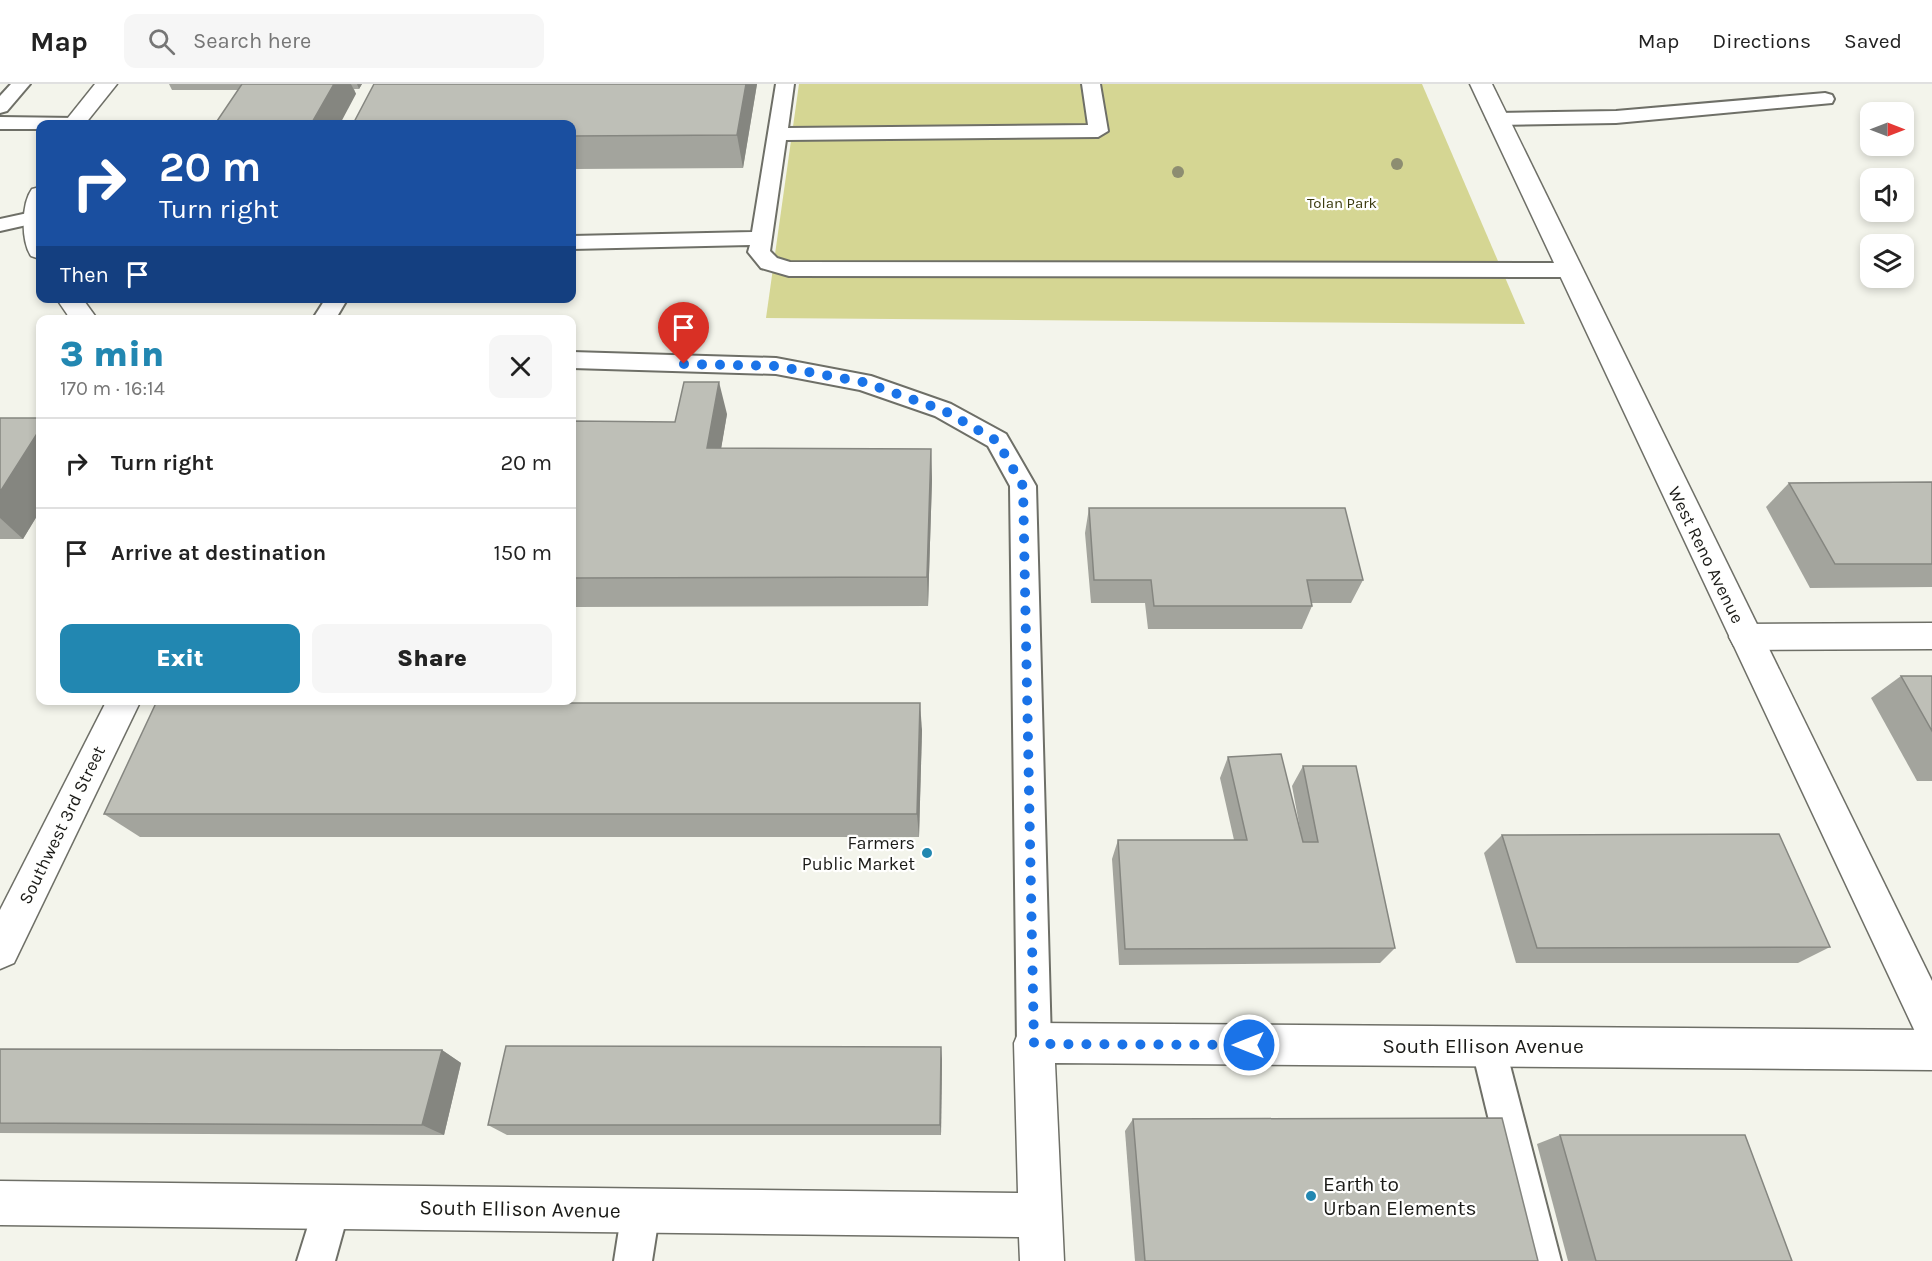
<!DOCTYPE html>
<html lang="en">
<head>
<meta charset="utf-8">
<style>
  body { margin:0; font-family:Karla,sans-serif; background:#f6f6f6; color:#222; height:100vh; display:flex; flex-direction:column; font-size:22px; white-space:nowrap }
  * { box-sizing:border-box; margin:0 }
  p { font-size:20px; color:#767676 }
  .icon { flex:none; width:33px; height:33px; fill:none; stroke:currentColor; stroke-width:2; stroke-linecap:round; stroke-linejoin:round }
  .map { position:relative; flex:1; overflow:hidden }
  .drawer { position:absolute; left:36px; top:231px; width:540px; height:390px; display:flex; flex-direction:column; background:#fff; border-radius:12px; box-shadow:0 3px 9px #0003 }
  .drawer>* { flex:none }
  .banner { position:absolute; left:36px; top:36px; width:540px; height:183px; border-radius:12px; box-shadow:0 3px 9px #0003; background:#1a4fa0; color:#fff; overflow:hidden }
  .needle { width:39px; rotate:90deg }
  .tools { position:absolute; left:1860px; top:18px; display:grid; gap:12px }
  .tools a { display:grid; place-items:center; width:54px; height:54px; border-radius:12px; background:#fff; box-shadow:0 3px 9px #0003; font-size:30px }
  .pin { position:absolute; display:grid; place-items:center; width:51px; height:51px; color:#fff; margin:-62px -26px; border-radius:50% 50% 50% 0; rotate:-45deg; box-shadow:0 0 6px #0007 }
  .pin .icon { rotate:45deg }
  .me { position:absolute; width:66px; margin:-33px; rotate:270deg; stroke-linejoin:round; filter:drop-shadow(0 0 4px #0008) }
  .turn { display:flex; align-items:center; gap:21px; height:126px; padding:0 24px; font-size:27px }
  .turn .icon { width:78px; height:78px; stroke-width:2.5 }
  .turn b { display:block; font-size:42px; line-height:51px }
  .then { display:flex; align-items:center; height:57px; padding:0 24px; background:#0003; gap:12px; font-size:22px }
  .round { display:grid; place-items:center; flex:none; width:63px; height:63px; border-radius:12px; background:#f6f6f6 }
  .overview { display:flex; align-items:center; justify-content:space-between; height:102px; padding:0 24px }
  h1 { font-size:36px; font-weight:800; line-height:45px; color:#2287b1 }
  .cta { display:flex; gap:12px; margin-top:auto; padding:12px 24px }
  .cta a { flex:1; height:69px; border-radius:12px; background:#2287b1; color:#fff; font-size:24px; font-weight:800; line-height:69px; text-align:center }
  .cta a+a { background:#f6f6f6; color:#222 }
  ul { padding:0; list-style:none }
  li { display:flex; align-items:center; gap:18px; height:90px; padding:0 24px; border-top:2px solid #e0e0e0 }
  li div { flex:1 }
  li b { display:block; font-size:22px }
  li em { font-style:normal }
  header { display:flex; align-items:center; gap:36px; box-sizing:border-box; height:84px; padding:0 30px; background:#fff; border-bottom:2px solid #e0e0e0 }
  header strong { font-size:28px }
  nav { display:flex; gap:33px; margin-inline-start:auto; font-size:21px }
  .search { width:420px; height:54px; background:#f6f6f6; display:flex; align-items:center; gap:15px; box-sizing:border-box; padding:0 21px; border-radius:12px; color:#767676; font-size:22px }
  .map>svg:first-child { display:block }
  .green { fill:#d5d693 }
  .lines { fill:none; stroke-linecap:round; stroke-linejoin:round }
  .service-casing { stroke:#6e6f67; stroke-width:4 }
  .minor-casing { stroke:#6e6f67; stroke-width:3 }
  .secondary-casing { stroke:#6e6f67; stroke-width:3 }
  .service { fill:#fff; fill-rule:evenodd }
  .minor { fill:#fff; fill-rule:evenodd }
  .secondary { fill:#fff; fill-rule:evenodd }
  .tree { fill:#8d8d71 }
  .wall { fill:#a3a49d }
  .shaded-wall { fill:#858680 }
  .building { fill:#bebfb7; stroke:#858680; stroke-width:1.5 }
  .route { stroke:#1a73e8; stroke-width:10; stroke-dasharray:0 18 }
  .poi-dot { fill:#2287b1; stroke:#fffffe; stroke-width:2 }
  .labels { text-anchor:middle; stroke-width:4.5; stroke-linejoin:round; paint-order:stroke }
  .far-park-label { font-size:15px; fill:#3a390e; stroke:#fffffe }
  .street-label { font-size:18px; fill:#1a1a17; stroke:#fffffe }
  .poi-label { font-size:18px; fill:#1a1a17; stroke:#fffffe; text-anchor:end }
  .near-street-label { font-size:21px; fill:#1a1a17; stroke:#fffffe }
  .near-poi-label { font-size:21px; fill:#1a1a17; stroke:#fffffe; text-anchor:start }
</style>
</head>
<body>
<header>
<strong>Map</strong>
<div class="search"><svg class="icon" aria-label="search" viewBox="0 0 24 24"><circle cx="10" cy="10" r="6"/><path d="M15 15l6 6"/></svg>Search here</div>
<nav><a>Map</a><a>Directions</a><a>Saved</a></nav>
</header>
<div class="map">
<svg width="1932" height="1177" viewBox="0 0 1932 1177">
  <rect width="100%" height="100%" fill="#f3f4eb"/>
  <polygon class="green" points="799,0 1422,0 1525,240 766,234"/>
  <g class="lines">
    <defs>
      <g id="service">
        <polygon points="11,0 30,0 7,27 0,29 0,12"/>
        <polygon points="776,0 794,0 788,44 1088,41 1082,0 1100,0 1108,47 1098,53 786,56 770,167 777,174 790,178 1570,179 1578,181 1581,186 1578,191 1570,193 789,192 761,184 748,168 750,161 572,165 572,152 752,148"/>
        <polygon points="1825,9 1832,11 1834,15 1832,19 1616,39 1497,41 1487,35 1497,29 1616,27"/>
        <polygon points="0,33 75,34 85,40 40,40 40,45 0,45"/>
        <polygon points="37,127 40,128 40,138 0,147 0,135"/>
        <polygon points="326,214 348,214 335,236 312,236"/>
        <polygon points="572,268 776,274 871,292 951,320 1006,350 1036,402 1051,959 1046,971 1034,976 1022,971 1017,959 1010,402 988,362 935,332 860,306 776,290 572,284"/>
        <polygon points="1488,945 1500,950 1505,962 1561,1177 1523,1177 1471,962 1476,950"/>
        <polygon points="331,1104 344,1110 350,1123 335,1177 297,1177 318,1110"/>
        <polygon points="641,1107 654,1113 660,1126 652,1177 614,1177 622,1126 628,1113"/>
      </g>
      <g id="minor">
        <polygon points="95,0 117,0 85,40 63,40"/>
        <path d="M40,103v72l-9,-3c-10,-15 -10,-52 1,-67z"/>
        <polygon points="56,214 82,214 98,236 71,236"/>
        <polygon points="1932,539 1932,565 1745,566 1734,562 1729,553 1734,544 1745,540"/>
        <polygon points="107,616 141,616 14,879 0,885 0,826"/>
        <polygon points="1034,939 1932,946 1932,986 1055,979 1064,1177 1020,1177 1019,1153 0,1141 0,1097 1018,1109 1014,959 1020,945"/>
      </g>
      <polygon id="secondary" points="1470,0 1492,0 1932,897 1932,960 1918,954"/>
    </defs>
    <use href="#service" class="service-casing"/>
    <use href="#minor" class="minor-casing"/>
    <use href="#secondary" class="secondary-casing"/>
    <use href="#service" class="service"/>
    <use href="#minor" class="minor"/>
    <use href="#secondary" class="secondary"/>
  </g>
  <g class="tree">
    <circle cx="1397" cy="80" r="6"/>
    <circle cx="1178" cy="88" r="6"/>
  </g>
  <g class="wall">
    <polygon points="169,0 362,0 359,5 354,5 356,10 238,6 172,6"/>
    <polygon points="374,0 757,0 743,84 575,85 572,97 572,40"/>
    <polygon points="727,330 721,364 931,365 932,396 928,522 572,523 572,337 675,338"/>
    <polygon points="0,334 40,334 40,427 23,455 0,455"/>
    <polygon points="1932,398 1932,503 1810,504 1766,423 1789,399"/>
    <polygon points="1089,424 1363,496 1351,519 1312,519 1312,522 1302,545 1148,545 1145,519 1091,519 1085,449"/>
    <polygon points="1901,592 1932,592 1932,697 1917,697 1871,614"/>
    <polygon points="922,646 919,753 140,753 104,730"/>
    <polygon points="1228,673 1301,750 1292,702 1303,682 1395,864 1380,879 1119,881 1112,775 1118,756 1234,756 1220,694"/>
    <polygon points="1502,751 1830,863 1798,879 1516,879 1484,769"/>
    <polygon points="0,965 442,966 461,979 444,1051 0,1049"/>
    <polygon points="942,975 941,1051 507,1051 488,1041"/>
    <polygon points="1133,1035 1538,1177 1135,1177 1125,1047"/>
    <polygon points="1560,1051 1792,1177 1568,1177 1537,1060"/>
  </g>
  <g class="shaded-wall">
    <polygon points="334,0 351,0 356,10 340,40 311,40"/>
    <polygon points="357,0 362,0 359,5"/>
    <polygon points="746,0 757,0 743,84 737,51"/>
    <polygon points="572,74 575,85 572,97"/>
    <polygon points="719,298 727,330 716,395 707,364"/>
    <polygon points="40,345 40,427 23,455 0,434 0,408"/>
    <polygon points="931,365 932,396 928,522 927,493"/>
    <polygon points="920,619 922,646 919,753 917,730"/>
    <polygon points="941,963 942,975 941,1051 940,1041"/>
    <polygon points="442,966 461,979 444,1051 422,1041"/>
  </g>
  <g class="building">
    <polygon points="242,0 334,0 311,40 215,40"/>
    <polygon points="374,0 746,0 737,51 572,52 572,40 353,40"/>
    <polygon points="684,298 719,298 707,364 931,365 927,493 572,494 572,337 675,338"/>
    <polygon points="0,334 40,334 40,345 0,408"/>
    <polygon points="1932,398 1932,480 1835,480 1789,399"/>
    <polygon points="1089,424 1345,424 1363,496 1307,496 1312,522 1154,522 1151,496 1094,496"/>
    <polygon points="1901,592 1932,592 1932,647"/>
    <polygon points="156,619 920,619 917,730 104,730"/>
    <polygon points="1281,670 1303,758 1318,758 1303,682 1356,682 1395,864 1125,865 1118,756 1247,756 1228,673"/>
    <polygon points="1779,750 1830,863 1537,864 1502,751"/>
    <polygon points="506,962 941,963 940,1041 488,1041"/>
    <polygon points="0,965 442,966 422,1041 0,1039"/>
    <polygon points="1502,1034 1538,1177 1145,1177 1133,1035"/>
    <polygon points="1560,1051 1745,1051 1792,1177 1596,1177"/>
  </g>
  <g class="lines">
    <polyline class="route" points="684,280 776,282 863,298 943,326 997,357 1023,402 1034,960 1249,961"/>
  </g>
  <g class="poi-dot">
    <circle cx="927" cy="769" r="6"/>
    <circle cx="1311" cy="1112" r="6"/>
  </g>
  <g class="labels">
    <g class="far-park-label">
      <text x="1342" y="124">Tolan Park</text>
    </g>
    <g class="street-label">
      <text transform="translate(1706 471) rotate(64)" y="6">West Reno Avenue</text>
      <text transform="translate(62 741) rotate(-64)" y="6">Southwest 3rd Street</text>
    </g>
    <g class="poi-label">
      <text x="915" y="765">Farmers<tspan x="915" dy="21">Public Market</tspan></text>
    </g>
    <g class="near-street-label">
      <text x="1483" y="969">South Ellison Avenue</text>
      <text transform="translate(520 1125) rotate(1)" y="7">South Ellison Avenue</text>
    </g>
    <g class="near-poi-label">
      <text x="1323" y="1107">Earth to<tspan x="1323" dy="24">Urban Elements</tspan></text>
    </g>
  </g>
</svg>
<div class="tools">
<a><svg class="needle" viewBox="-14 -14 28 28"><path d="M0-13l5 13h-10z" fill="#e53935"/><path d="M0 13l5-13h-10z" fill="#767676"/></svg></a>
<a><svg class="icon" aria-label="sound" viewBox="0 0 24 24"><path d="M4 9h4l5-4v14l-5-4H4zM17 9q2 3 0 6"/></svg></a>
<a><svg class="icon" aria-label="layers" viewBox="0 0 24 24"><path d="M12 4l9 5-9 5-9-5zM3 14l9 5 9-5"/></svg></a>
</div>
<div class="pin" style="left:684px;top:280px;background:#d93025"><svg class="icon" aria-label="arrive" viewBox="0 0 24 24"><path d="M6 21V4h12l-3 4 3 4H6"/></svg></div>
<svg class="me" style="left:1249px;top:961px" viewBox="-20 -20 40 40"><circle r="17" fill="#1a73e8" stroke="#fff" stroke-width="3"/><path d="M0-11L8 9 0 5-8 9z" fill="#fff"/></svg>
<div class="banner">
<div class="turn"><svg class="icon" aria-label="right" viewBox="0 0 24 24"><path d="M7 20v-9h11M14 6l5 5-5 5"/></svg><div><b>20 m</b>Turn right</div></div>
<div class="then">Then<svg class="icon" aria-label="arrive" viewBox="0 0 24 24"><path d="M6 21V4h12l-3 4 3 4H6"/></svg></div>
</div>
<section class="drawer">
<div class="overview"><div><h1>3 min</h1><p>170 m · 16:14</p></div><a class="round"><svg class="icon" aria-label="close" viewBox="0 0 24 24"><path d="M6 6l12 12M18 6L6 18"/></svg></a></div>
<ul>
<li><svg class="icon" aria-label="right" viewBox="0 0 24 24"><path d="M7 20v-9h11M14 6l5 5-5 5"/></svg><div><b>Turn right</b></div><em>20 m</em></li>
<li><svg class="icon" aria-label="arrive" viewBox="0 0 24 24"><path d="M6 21V4h12l-3 4 3 4H6"/></svg><div><b>Arrive at destination</b></div><em>150 m</em></li>
</ul>
<div class="cta"><a>Exit</a><a>Share</a></div>
</section>
</div>
</body>
</html>
